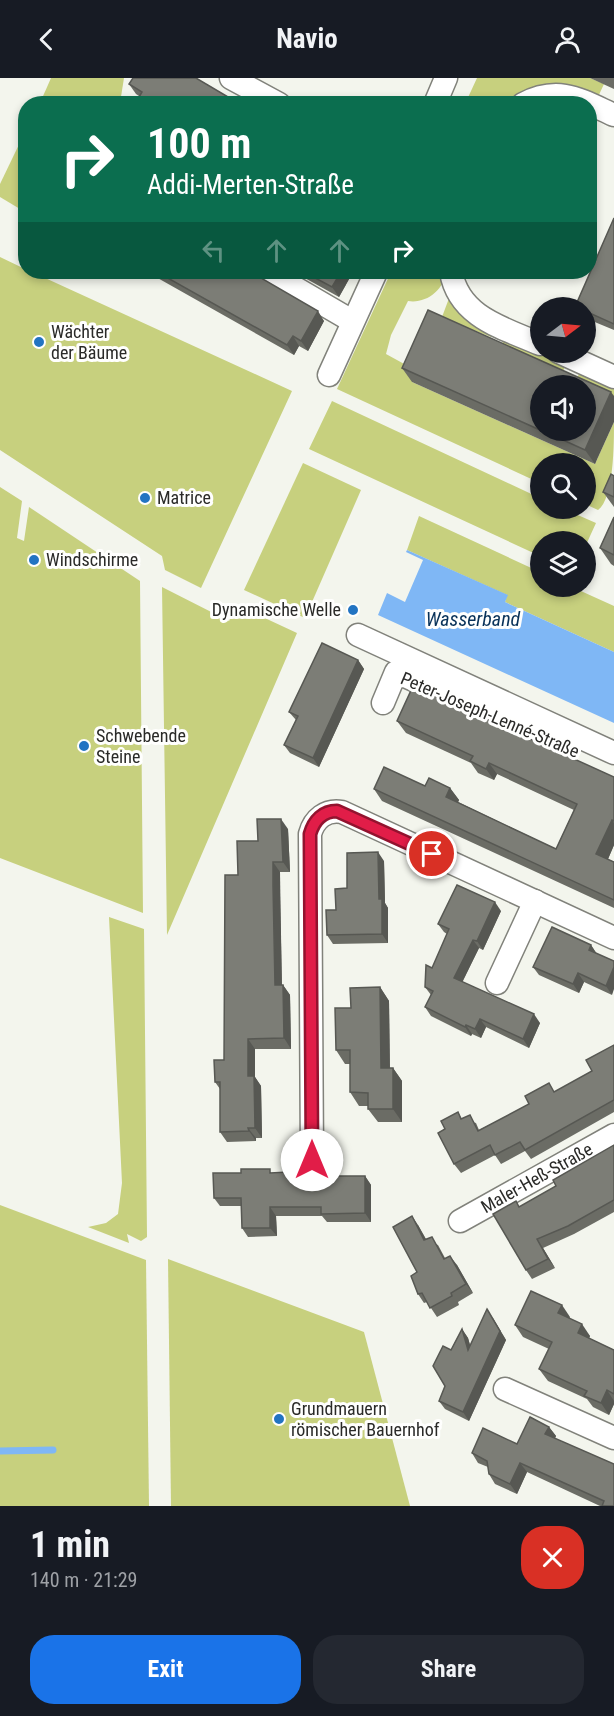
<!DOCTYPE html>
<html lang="en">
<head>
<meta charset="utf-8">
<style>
  body { margin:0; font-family:"Roboto Condensed",sans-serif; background:#242831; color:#f1f3f6; height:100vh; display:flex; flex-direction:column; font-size:22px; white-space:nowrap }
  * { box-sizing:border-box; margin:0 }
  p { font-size:20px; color:#9ea1a6 }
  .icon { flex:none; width:33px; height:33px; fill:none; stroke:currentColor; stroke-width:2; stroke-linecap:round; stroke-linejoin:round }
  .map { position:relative; height:1428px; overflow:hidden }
  .panel { display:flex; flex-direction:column; background:#171b24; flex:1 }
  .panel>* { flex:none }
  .guide { position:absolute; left:18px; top:18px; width:579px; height:183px; border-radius:24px; box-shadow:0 3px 9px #0003; background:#0b6e4f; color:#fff; overflow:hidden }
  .needle { width:39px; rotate:74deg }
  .fabs { position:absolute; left:530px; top:219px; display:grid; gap:12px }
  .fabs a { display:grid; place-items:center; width:66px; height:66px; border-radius:50%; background:#171b24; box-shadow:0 3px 9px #0003; font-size:30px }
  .pin { position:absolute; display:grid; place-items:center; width:51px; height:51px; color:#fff; margin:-26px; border:3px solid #fff; border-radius:50%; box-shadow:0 2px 6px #0007 }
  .me { position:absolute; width:66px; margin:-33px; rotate:0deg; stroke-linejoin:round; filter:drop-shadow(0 0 4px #0008) }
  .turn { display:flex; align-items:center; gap:21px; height:126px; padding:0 30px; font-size:27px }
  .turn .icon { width:78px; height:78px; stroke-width:2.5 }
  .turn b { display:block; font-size:42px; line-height:51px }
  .lanes { display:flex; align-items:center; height:57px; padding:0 30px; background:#0003; justify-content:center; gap:30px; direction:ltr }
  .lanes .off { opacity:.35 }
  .round { display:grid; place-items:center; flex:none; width:63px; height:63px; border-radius:24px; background:#242831 }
  .headline { display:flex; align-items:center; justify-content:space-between; height:102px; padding:0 30px }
  h1 { font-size:36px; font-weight:700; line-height:45px }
  .action { display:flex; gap:12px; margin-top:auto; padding:12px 30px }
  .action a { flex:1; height:69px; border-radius:24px; background:#1a73e8; color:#fff; font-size:24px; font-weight:700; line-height:69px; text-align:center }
  .action a+a { background:#242831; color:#f1f3f6 }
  header { display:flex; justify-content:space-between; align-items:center; height:78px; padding:0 30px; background:#171b24; font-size:27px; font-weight:700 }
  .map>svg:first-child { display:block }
  .green { fill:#c7d07e }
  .water { fill:#7fb7f5 }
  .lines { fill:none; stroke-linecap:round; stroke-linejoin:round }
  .stream { stroke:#7fb7f5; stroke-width:7 }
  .street-casing { stroke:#81827b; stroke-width:25 }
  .street { stroke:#fff; stroke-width:22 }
  .wall { fill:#6b6c65 }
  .shaded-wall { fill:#575853 }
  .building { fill:#7c7d76; stroke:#575853; stroke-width:1.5 }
  .route-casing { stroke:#92132f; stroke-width:15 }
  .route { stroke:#e11d48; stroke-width:10 }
  .poi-dot { fill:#2274c2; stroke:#fffffe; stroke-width:2 }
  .labels { text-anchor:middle; stroke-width:6; stroke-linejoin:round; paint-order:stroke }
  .poi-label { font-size:18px; fill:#2a2a28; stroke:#fffffe; text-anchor:start }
  .street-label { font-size:18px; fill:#2a2a28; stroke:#fffffe }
  .water-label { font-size:20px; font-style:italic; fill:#093259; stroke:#fffffe }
</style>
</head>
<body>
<header><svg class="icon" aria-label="back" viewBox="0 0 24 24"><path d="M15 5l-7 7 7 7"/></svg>Navio<svg class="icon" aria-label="person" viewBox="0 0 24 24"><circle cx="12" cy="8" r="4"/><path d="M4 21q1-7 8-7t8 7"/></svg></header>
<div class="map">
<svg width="614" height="1428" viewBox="0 0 614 1428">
  <rect width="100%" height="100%" fill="#f3f5ed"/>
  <g class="green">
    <polygon points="51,0 124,0 120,25 40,25"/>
    <polygon points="477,0 590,0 604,6 597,21 523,18 511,25 465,26"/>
    <polygon points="25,54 25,134 0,119 0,106"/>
    <polygon points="0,179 25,191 26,194 32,194 292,313 201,510 165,492 162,478 0,372"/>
    <path d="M391,194h55c-2,18 -20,32 -38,29l-17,34 -5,19 31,17 -5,11 183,82 19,-42c0,21 0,77 -16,88l-13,-6v-40h-45v19l-203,-94z"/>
    <polygon points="451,215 494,253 491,259 471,251 467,259 439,247"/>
    <polygon points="505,258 566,286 560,301 499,274"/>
    <polygon points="579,296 614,309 614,325 585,308 574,307"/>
    <polygon points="332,323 540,420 540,430 564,431 596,445 585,469 585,464 540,464 540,478 309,371"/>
    <polygon points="303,385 361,412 305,540 244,512"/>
    <polygon points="0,409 22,423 17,460 24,463 29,429 140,503 143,835 0,780"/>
    <polygon points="419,438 540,494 540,508 572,509 614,528 614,574 505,524 507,517 407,472"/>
    <polygon points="162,509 229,543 237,527 297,555 167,857"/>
    <polygon points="109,839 144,851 147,1159 141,1163 127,1156 129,1165 88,1149 106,1145 118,1136 122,1105"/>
    <polygon points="0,1127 146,1182 149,1428 0,1428"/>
    <polygon points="168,1181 364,1254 410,1428 171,1428"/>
  </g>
  <polygon class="water" points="407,472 508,517 505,524 614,574 614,645 378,537 387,515 405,524 423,482 406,474"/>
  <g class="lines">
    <polyline class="stream" points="0,1373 53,1372"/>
    <defs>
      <g id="street">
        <polyline points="231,0 279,26"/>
        <polyline points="435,26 446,0"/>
        <path d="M523,26c36,-19 58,-4 91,11"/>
        <polyline points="268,194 352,243"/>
        <path d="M451,194c8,45 52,56 89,72"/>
        <polyline points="559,274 614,299"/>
        <polyline points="329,297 376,194"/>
        <polyline points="358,557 614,675"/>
        <polyline points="383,625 396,594 550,663"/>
        <polyline points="497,905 535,823"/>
        <path d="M312,1081l-2,-325c4,-15 16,-25 32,-22l272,126"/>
        <path id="s1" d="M460,1143l154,-86"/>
        <polyline points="505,1311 614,1360"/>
      </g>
    </defs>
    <use href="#street" class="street-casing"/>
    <use href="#street" class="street"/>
  </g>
  <g class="wall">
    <polygon points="590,0 614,0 614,11"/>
    <polygon points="129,6 240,26 139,18 136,16"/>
    <polygon points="614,140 614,252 585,240 585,230 575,230 575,229"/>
    <polygon points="147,194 255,194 257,197 324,243 308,273 299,268 294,277"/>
    <polygon points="294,194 353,194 339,219"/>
    <polygon points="402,290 614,318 595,386 412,304"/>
    <polygon points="614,398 614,429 603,414"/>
    <polygon points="614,439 614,488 611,486 600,470"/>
    <polygon points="358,582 364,591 319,689 290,675 284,667 296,642 289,634"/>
    <polygon points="397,643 614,699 614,767 608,781 614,784 614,830 382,723 374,711 425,708 450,710 459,722 458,724 556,771 574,732 497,696 494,702 478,695 471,685 406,655"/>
    <polygon points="288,751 290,794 280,794 280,818 282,907 283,907 290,917 291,971 255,971 255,999 261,1008 262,1060 256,1060 256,1063 227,1064 220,1054 220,1011 215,1004 224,982 238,797 258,763"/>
    <polygon points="384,783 385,825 388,830 388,865 333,866 327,857 336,832 347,810"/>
    <polygon points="501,833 483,872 479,870 462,904 540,945 529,970 486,949 481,960 472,956 471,958 431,938 425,929 431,917 425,909 432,890 447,856 444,854 438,846"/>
    <polygon points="591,867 596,875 612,917 584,904 579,915 539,897 533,889"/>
    <polygon points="380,909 389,923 390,990 393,990 402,1003 402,1044 378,1044 368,1031 368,1028 359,1028 350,1014 350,986 345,986 336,972 351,930"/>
    <polygon points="614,967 614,1034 531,1081 525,1073 501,1086 495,1077 461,1095 454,1086 445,1051 458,1034 462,1041 476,1045 479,1052 555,1014 592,993"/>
    <polygon points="614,1067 614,1134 574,1156 543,1170 555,1190 532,1201 526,1192 516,1123 519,1129 556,1108"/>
    <polygon points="288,1094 291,1098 365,1098 371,1107 371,1144 327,1144 322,1138 276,1138 277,1158 248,1159 242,1150 241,1128 220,1128 214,1120 273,1095"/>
    <polygon points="418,1147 426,1161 438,1167 445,1180 457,1187 473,1215 458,1224 459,1227 437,1239 427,1224 424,1225 418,1216"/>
    <polygon points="570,1239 569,1240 590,1258 589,1260 614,1272 614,1326 609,1337 593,1329 587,1321 548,1303 539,1291 549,1271 523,1259 515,1247"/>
    <polygon points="493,1240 506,1262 469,1343 445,1331 439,1323 445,1308 451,1272 462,1251 468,1260 470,1267"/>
    <polygon points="549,1349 556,1358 555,1360 614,1428 600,1428 527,1394 517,1416 495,1406 489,1396 488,1389 478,1385 472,1375 517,1366"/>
  </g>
  <g class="shaded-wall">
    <polygon points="341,194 353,194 339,219 332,209"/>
    <polygon points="318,233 324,243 308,273 301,263"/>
    <polygon points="293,258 299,268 294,277 287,267"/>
    <polygon points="611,314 614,318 614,344 595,386 585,372"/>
    <polygon points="358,582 364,591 319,689 313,680"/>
    <polygon points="489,685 497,696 494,702 486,691"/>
    <polygon points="450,710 459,722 455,731 446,719"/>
    <polygon points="281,741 288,751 290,794 283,784"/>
    <polygon points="612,742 614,745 614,767 605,788 596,776"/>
    <polygon points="378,774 384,783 385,825 388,830 388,865 382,856 379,821"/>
    <polygon points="273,784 280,794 282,917 275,907"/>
    <polygon points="495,824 501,833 483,872 477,863"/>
    <polygon points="473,862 479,870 460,909 454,900"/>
    <polygon points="591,867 597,876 589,872"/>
    <polygon points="614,889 614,911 612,917 606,908"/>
    <polygon points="578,895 584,904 579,915 573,906"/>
    <polygon points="283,907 290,917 291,971 284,960"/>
    <polygon points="380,909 389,923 390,1003 381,990"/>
    <polygon points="534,936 540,945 529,970 523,961"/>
    <polygon points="480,941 486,949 481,960 475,951"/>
    <polygon points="466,947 472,956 471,958 465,949"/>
    <polygon points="248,961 255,971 255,999 261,1008 262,1060 255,1050 248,998"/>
    <polygon points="393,990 402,1003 402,1044 393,1031"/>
    <polygon points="248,1050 256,1060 256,1063 249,1053"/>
    <polygon points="365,1098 371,1107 371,1144 365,1135"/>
    <polygon points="270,1129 276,1138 277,1158 270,1150"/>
    <polygon points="412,1138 418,1147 431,1171 424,1162"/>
    <polygon points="537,1161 543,1170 555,1190 548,1181"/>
    <polygon points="450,1178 457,1187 473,1215 466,1206"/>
    <polygon points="562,1227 570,1239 566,1247 558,1235"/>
    <polygon points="487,1231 506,1262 469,1343 463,1334"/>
    <polygon points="582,1246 590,1258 586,1267 578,1255"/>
    <polygon points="462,1251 468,1260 474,1281 468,1272"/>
    <polygon points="607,1312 614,1323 614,1326 609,1337 601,1325"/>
    <polygon points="549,1349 556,1358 552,1366 545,1356"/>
    <polygon points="520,1385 527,1394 517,1416 510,1406"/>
  </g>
  <g class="building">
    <polygon points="133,0 196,0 240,26 135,26 142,14 129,6"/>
    <polygon points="614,140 614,246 585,233 585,230 577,230 575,229"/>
    <polygon points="157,194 253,194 254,196 318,233 301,263 293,258 287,267"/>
    <polygon points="304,194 341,194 332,209"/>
    <polygon points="428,232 611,314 585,372 541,352 585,352 585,308 540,308 540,352 402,290"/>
    <polygon points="611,396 614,398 614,419 603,414"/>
    <polygon points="614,439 614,477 600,470"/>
    <polygon points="322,565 358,582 313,680 284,667 298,638 289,634"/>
    <polygon points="413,608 614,699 614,743 612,742 596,776 614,784 614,822 374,711 384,689 425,708 429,700 450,710 446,719 556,771 577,726 489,685 486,691 470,683 473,678 397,643"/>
    <polygon points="257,741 281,741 283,784 273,784 273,807 275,907 283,907 284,960 248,961 248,998 254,998 255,1050 248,1050 249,1053 220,1054 220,1004 215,1004 214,982 224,982 225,797 238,797 237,763 258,763"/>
    <polygon points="378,774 379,821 382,821 382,856 327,857 326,832 336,832 335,811 347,810 347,775"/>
    <polygon points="457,807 495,824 477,863 473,862 454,900 534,936 523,961 480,941 475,951 466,947 465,949 425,929 433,913 425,909 426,887 432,890 449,851 438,846"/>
    <polygon points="552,849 591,867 589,872 614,883 614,889 606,908 578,895 573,906 533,889"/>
    <polygon points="380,909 381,990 393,990 393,1031 368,1031 368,1015 350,1014 350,972 336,972 335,930 351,930 350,910"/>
    <polygon points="614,967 614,1022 525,1072 520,1064 495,1077 490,1067 454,1086 438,1055 445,1051 441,1043 458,1034 461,1041 470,1037 478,1053 529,1026 525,1018 549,1005 554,1014 592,993 586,982"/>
    <polygon points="614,1067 614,1122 568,1148 537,1161 548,1181 526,1192 493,1136 516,1123 519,1129 556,1108 553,1102"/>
    <polygon points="241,1091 270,1091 270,1095 288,1094 288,1098 365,1098 365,1135 321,1136 321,1129 270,1129 270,1150 242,1150 241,1120 214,1120 213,1095 241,1095"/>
    <polygon points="412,1138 424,1162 432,1159 444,1181 450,1178 466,1206 451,1215 452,1218 430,1230 422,1215 418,1216 411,1198 417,1194 393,1149"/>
    <polygon points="531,1213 562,1227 558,1235 582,1246 578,1255 614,1272 614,1316 607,1312 601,1325 584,1318 587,1313 539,1291 552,1264 515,1247"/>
    <polygon points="487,1231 500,1253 463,1334 439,1323 445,1308 433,1288 443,1268 451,1272 462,1251 468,1272"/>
    <polygon points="530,1339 549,1349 545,1356 614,1386 614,1428 602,1428 604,1423 520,1385 510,1406 489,1396 487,1383 472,1375 483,1350 517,1366"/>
  </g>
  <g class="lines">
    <defs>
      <path id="route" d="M312,1082l-2,-326c4,-14 13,-23 27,-23l95,43"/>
    </defs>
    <use href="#route" class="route-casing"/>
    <use href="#route" class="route"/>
  </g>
  <g class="poi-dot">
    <circle cx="39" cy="264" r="6"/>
    <circle cx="145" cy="420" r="6"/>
    <circle cx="34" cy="482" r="6"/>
    <circle cx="353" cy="532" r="6"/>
    <circle cx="84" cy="668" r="6"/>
    <circle cx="279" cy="1341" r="6"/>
  </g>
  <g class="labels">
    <g class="poi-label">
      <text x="51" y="260">Wächter<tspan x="51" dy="21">der Bäume</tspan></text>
      <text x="157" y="426">Matrice</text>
      <text x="46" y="488">Windschirme</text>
      <text x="341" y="538" text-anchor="end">Dynamische Welle</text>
      <text x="96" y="664">Schwebende<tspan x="96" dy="21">Steine</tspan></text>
      <text x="291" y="1337">Grundmauern<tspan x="291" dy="21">römischer Bauernhof</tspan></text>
    </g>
    <g class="street-label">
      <text transform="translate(490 637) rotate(23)" y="6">Peter-Joseph-Lenné-Straße</text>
      <text dy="6" stroke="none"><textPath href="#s1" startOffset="88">Maler-Heß-Straße</textPath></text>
    </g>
    <g class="water-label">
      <text x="473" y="548">Wasserband</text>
    </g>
  </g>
</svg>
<div class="fabs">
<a><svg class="needle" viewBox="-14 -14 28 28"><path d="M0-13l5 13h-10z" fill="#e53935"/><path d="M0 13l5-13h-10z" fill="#9ea1a6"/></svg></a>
<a><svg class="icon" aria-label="sound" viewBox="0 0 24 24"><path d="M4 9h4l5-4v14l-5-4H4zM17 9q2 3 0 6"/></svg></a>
<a><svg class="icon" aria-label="search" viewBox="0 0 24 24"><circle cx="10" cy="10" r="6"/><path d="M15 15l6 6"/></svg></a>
<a><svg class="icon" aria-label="layers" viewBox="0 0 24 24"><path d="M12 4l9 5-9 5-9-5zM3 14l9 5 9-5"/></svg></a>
</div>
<div class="pin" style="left:432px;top:776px;background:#d93025"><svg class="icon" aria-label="arrive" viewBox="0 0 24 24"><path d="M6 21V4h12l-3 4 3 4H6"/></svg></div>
<svg class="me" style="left:312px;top:1082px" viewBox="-20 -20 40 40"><circle r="19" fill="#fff"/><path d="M0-13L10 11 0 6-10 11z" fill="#e11d48"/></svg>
<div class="guide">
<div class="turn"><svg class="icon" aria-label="right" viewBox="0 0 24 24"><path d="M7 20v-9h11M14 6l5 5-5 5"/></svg><div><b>100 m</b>Addi-Merten-Straße</div></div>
<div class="lanes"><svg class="icon off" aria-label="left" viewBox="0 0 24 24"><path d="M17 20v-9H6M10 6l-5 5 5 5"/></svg><svg class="icon off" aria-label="ahead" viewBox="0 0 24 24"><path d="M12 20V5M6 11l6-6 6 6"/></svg><svg class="icon off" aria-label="ahead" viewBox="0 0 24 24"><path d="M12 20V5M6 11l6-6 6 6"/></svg><svg class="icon" aria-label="right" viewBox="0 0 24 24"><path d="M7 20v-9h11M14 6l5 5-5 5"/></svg></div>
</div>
</div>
<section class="panel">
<div class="headline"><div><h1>1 min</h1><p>140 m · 21:29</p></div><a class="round" style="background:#d93025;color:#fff"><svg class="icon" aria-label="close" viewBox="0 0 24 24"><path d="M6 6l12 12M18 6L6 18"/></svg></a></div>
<div class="action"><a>Exit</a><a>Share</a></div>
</section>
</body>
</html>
